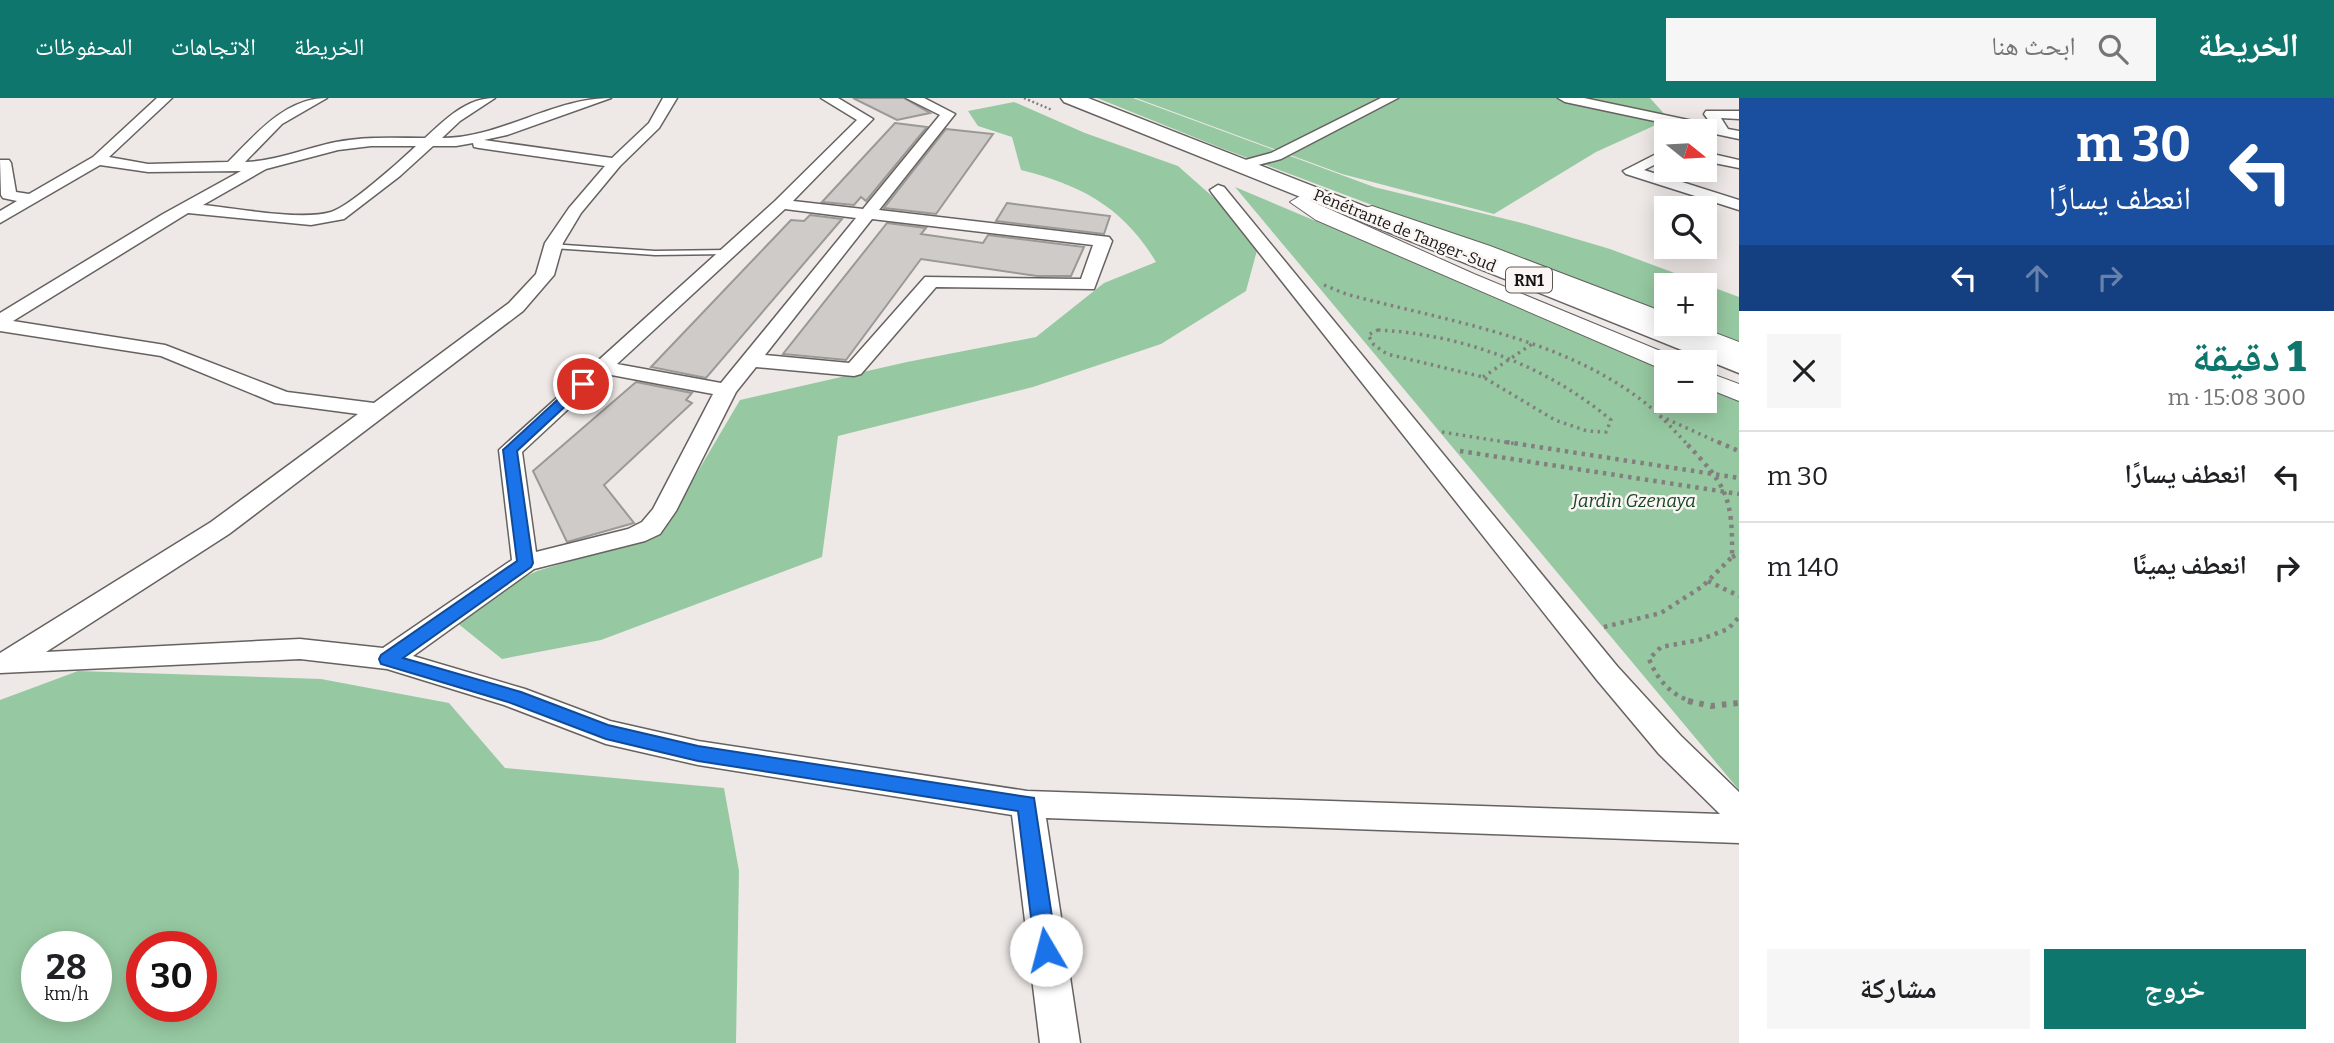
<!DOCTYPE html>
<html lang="ar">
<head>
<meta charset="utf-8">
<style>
  body { margin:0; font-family:Bitter,"Noto Naskh Arabic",serif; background:#f6f6f6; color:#202124; direction:rtl; height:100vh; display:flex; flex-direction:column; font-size:26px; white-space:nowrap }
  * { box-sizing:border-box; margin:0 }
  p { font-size:23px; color:#757577 }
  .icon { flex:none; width:38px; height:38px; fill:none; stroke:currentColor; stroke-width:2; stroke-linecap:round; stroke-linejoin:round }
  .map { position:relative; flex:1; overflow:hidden; direction:ltr }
  .side { display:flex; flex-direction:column; background:#fff; width:595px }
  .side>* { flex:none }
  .top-card { background:#1a4fa0; color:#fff; overflow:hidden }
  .needle { width:46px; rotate:108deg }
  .buttons { position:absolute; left:1654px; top:21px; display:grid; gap:14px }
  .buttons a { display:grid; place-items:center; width:63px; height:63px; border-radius:0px; background:#fff; box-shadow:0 4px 18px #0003; font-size:35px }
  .speed { position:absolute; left:21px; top:833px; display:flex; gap:14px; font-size:35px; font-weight:700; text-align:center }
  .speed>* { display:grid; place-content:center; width:91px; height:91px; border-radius:50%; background:#fff; box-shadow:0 4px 18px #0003; line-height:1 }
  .speed small { font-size:18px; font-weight:400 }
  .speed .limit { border:10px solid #d22; background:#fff; color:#111 }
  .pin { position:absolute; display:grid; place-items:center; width:60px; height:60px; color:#fff; margin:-30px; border:4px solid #fff; border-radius:50%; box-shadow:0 2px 7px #0007 }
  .me { position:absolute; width:77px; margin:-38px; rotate:352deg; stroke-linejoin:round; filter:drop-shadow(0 0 5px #0008) }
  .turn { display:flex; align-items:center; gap:24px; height:147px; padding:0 28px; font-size:32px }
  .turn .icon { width:91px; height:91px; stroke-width:2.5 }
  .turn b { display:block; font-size:49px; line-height:60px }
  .lanes { display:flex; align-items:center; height:66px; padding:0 28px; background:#0003; justify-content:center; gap:35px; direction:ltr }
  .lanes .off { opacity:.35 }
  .round { display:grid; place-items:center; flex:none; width:74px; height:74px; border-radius:0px; background:#f6f6f6 }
  .headline { display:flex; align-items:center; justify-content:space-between; height:119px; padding:0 28px }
  h1 { font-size:42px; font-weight:800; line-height:52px; color:#0f766e }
  .button { display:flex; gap:14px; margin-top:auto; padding:14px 28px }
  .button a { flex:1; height:80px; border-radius:0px; background:#0f766e; color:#fff; font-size:28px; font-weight:800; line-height:80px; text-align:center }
  .button a+a { background:#f6f6f6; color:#202124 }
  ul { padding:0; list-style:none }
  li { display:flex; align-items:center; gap:21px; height:91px; padding:0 28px; border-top:2px solid #e0e0e0 }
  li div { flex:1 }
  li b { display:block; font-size:26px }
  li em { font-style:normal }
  header { display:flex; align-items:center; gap:42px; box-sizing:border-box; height:98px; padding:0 35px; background:#0f766e; color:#fff }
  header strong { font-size:33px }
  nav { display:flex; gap:38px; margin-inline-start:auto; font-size:24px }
  .search { width:490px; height:63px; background:#f6f6f6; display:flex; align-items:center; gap:18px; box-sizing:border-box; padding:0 24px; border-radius:0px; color:#757577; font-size:26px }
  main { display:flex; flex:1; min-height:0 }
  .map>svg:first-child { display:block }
  .green { fill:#96c9a1; fill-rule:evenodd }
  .building { fill:#cecbc8; stroke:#9b9995; stroke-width:2 }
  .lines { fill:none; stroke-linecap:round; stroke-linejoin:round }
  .service-casing { stroke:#666260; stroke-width:3 }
  .minor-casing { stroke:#666260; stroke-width:3 }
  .tertiary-casing { stroke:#666260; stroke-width:2 }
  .trunk-casing { stroke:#666260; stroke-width:3 }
  .path-far3 { stroke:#837f7e; stroke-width:2.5; stroke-dasharray:2 2.5; stroke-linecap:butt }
  .path-far2 { stroke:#837f7e; stroke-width:3.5; stroke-dasharray:2.5 4.5; stroke-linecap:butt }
  .path-far1 { stroke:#837f7e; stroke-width:4.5; stroke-dasharray:3.5 5; stroke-linecap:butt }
  .path { stroke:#837f7e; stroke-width:6; stroke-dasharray:4.5 7; stroke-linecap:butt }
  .service { fill:#fff; fill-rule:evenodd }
  .minor { fill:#fff; fill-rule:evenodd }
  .tertiary { fill:#fff; fill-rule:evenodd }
  .trunk { fill:#fff; fill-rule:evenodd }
  .route { fill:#1a73e8; stroke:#114b97; stroke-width:2 }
  .labels { text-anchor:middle; stroke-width:5; stroke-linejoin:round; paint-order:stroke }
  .far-street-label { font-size:16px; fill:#161413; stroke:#fbf6f4 }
  .shield { fill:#fbf6f4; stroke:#5b5856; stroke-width:2 }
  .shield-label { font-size:16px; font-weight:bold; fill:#161413 }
  .park-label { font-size:18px; font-style:italic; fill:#144524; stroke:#fbf6f4 }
</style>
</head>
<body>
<header>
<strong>الخريطة</strong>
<div class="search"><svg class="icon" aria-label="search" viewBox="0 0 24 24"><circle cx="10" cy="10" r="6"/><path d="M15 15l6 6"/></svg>ابحث هنا</div>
<nav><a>الخريطة</a><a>الاتجاهات</a><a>المحفوظات</a></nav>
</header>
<main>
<section class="side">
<div class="top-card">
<div class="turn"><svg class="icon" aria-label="left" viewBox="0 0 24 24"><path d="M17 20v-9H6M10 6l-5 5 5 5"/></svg><div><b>30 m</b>انعطف يسارًا</div></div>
<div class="lanes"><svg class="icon" aria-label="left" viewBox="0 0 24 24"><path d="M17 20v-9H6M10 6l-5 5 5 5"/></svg><svg class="icon off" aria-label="ahead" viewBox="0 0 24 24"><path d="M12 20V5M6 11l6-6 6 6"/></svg><svg class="icon off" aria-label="right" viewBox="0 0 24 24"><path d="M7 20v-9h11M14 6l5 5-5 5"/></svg></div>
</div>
<div class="headline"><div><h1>1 دقيقة</h1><p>300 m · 15:08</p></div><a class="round"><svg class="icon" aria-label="close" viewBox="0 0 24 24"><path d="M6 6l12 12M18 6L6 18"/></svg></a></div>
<ul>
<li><svg class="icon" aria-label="left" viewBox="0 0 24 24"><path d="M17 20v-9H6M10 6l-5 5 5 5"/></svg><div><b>انعطف يسارًا</b></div><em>30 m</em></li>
<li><svg class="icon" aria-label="right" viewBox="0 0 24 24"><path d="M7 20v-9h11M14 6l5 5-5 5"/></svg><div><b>انعطف يمينًا</b></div><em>140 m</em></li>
</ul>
<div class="button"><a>خروج</a><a>مشاركة</a></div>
</section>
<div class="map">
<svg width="1739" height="945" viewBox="0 0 1739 945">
  <rect width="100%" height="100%" fill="#eee9e7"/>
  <g class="green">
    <polygon points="1097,0 1133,0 1374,89 1522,125 1610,151 1739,199 1739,245 1688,226 1704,226 1704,187 1666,187 1666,218 1221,50"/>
    <polygon points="1136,0 1650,0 1669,21 1596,54 1494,116 1342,76"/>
    <path d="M1014,4l71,31 93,33 35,31 49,35 -16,59 -85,53 -128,43 -195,49 -16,121 -221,83 -99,19 -56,-45 91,-43 124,-37 79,-134 167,-38 129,-25 68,-54 52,-21c-33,-55 -75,-77 -135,-92l-9,-33 -34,-11 -10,-15z"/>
    <polygon points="1235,89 1666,271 1666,303 1704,303 1705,287 1739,302 1739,692"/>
    <path d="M78,573l243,8 128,24 56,65 219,20 15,83 -3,172h-736v-343zM37,849h59v59h-59zM142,849h59v59h-59z"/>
  </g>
  <g class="building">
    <polygon points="853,0 904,0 930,15 897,22"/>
    <polygon points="895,25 927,29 866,103 861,99 854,107 822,104"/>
    <polygon points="946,31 993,36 936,116 884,110"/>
    <polygon points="1007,105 1110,118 1104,136 996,123"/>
    <polygon points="810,117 842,121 706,280 651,269 791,122 804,123"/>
    <polygon points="887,125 926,130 921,136 983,145 988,137 1084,149 1071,178 1037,178 921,161 846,262 783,256"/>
    <polygon points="636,284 692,295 686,302 692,305 604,387 634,425 567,444 533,373"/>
  </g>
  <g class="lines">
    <defs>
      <polygon id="service" points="550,146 655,153 728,152 732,154 728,156 655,157 553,150 550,150"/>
      <g id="minor">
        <path d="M157,0h15l-63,59 39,7 80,-2c27,-27 57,-64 99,-64l-45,26 -37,38c31,-1 61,-14 91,-20 30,-6 60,-4 89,-4 21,-19 41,-40 70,-40l-35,23 -18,17c59,0 111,-40 169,-40l-104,37 -23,5 128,18 37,-35 14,-25h14l-18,30 -39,38 -39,47 -18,30 -9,32 -31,36 -294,223 -183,118 254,-13 83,9 129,-88 -13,-110 276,-249 82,-81 -36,-22h17l35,21 -80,82 70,8 77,-94 -34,-17h18l31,16 -76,96 230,27 3,4 -18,48 -158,-2 -75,87 -7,2 -98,-9 -20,25 -60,119 -16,23 -15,7 -111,28 -121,87 112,33 85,32 88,20 329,50 693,23 -61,-60 -62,-74 -385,-487 -2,-3 8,-5 6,2 393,479 64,70 58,56v51l-693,-25 34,225h-40l-28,-228 -314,-50 -92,-21 -102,-39 -117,-36 -87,-10 -300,14v-20l211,-131 147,-108 -83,-11 -114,-47 -161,-25v-18l163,-99 78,-43 -93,1 -48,-7 -100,58v-12l17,-10 -14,-3 -2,-3 -1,-35h9l2,3 5,29 13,2 64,-37zM473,45l1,4 5,1 126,18 -36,42 -24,35 -9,31 -27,29 -135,100 -87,-11 -122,-47 -152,-24 175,-108 123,12 33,-6 56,-43 33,-30h23zM371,48h45c-16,15 -67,61 -85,66 -30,9 -96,-4 -128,-7l63,-36 72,-19zM785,111l71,9 -135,165 -104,-19zM872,121l221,26 -12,34 -156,-2 -76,86 -84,-8zM606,276l107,20 -60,115 -11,13 -14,7 -92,23 -14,-100z"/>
        <polygon points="1381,0 1398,0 1281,61 1243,71 1236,67 1238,64 1271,55"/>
        <polygon points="1558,0 1584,0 1712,27 1704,16 1706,13 1739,13 1739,21 1721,20 1728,31 1739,33 1739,41 1565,4"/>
        <polygon points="1666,51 1666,61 1644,72 1739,102 1739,112 1626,76 1623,73"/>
        <polygon points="1704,54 1739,62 1739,70 1704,63"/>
      </g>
      <g id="tertiary">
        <polygon points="1300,98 1474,176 1675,259 1678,264 1666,264 1666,271 1657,269 1316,122 1290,104"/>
        <polygon points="1372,108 1490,148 1666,215 1666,226 1692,226 1739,244 1739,259 1476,156 1365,118 1362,114 1365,110"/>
        <polygon points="1704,273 1739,286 1739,303 1704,289"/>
      </g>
      <polygon id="trunk" points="1061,0 1088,0 1739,255 1739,275 1064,4"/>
    </defs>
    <use href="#service" class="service-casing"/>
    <use href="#minor" class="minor-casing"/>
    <use href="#tertiary" class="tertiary-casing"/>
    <use href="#trunk" class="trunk-casing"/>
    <polyline class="path-far3" points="1024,0 1052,12"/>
    <g class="path-far2">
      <path d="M1324,187l22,9c96,26 208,42 290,102 19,13 35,31 51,48"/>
      <path d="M1378,232c84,4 169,36 233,90l-5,12 -19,-1 -32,-11 -72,-43 -96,-23 -13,-9 -6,-10z"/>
      <polyline points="1483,279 1532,246"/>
      <polyline points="1660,318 1722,346"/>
      <polyline points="1442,334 1517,346"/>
    </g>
    <g class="path-far1">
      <polyline points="1506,344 1739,380"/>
      <polyline points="1718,344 1739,353"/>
      <polyline points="1460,353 1739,396"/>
      <polyline points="1732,459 1739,456"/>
      <polyline points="1708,483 1739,498"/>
      <path d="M1604,529l57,-14 42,-27 29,-29c1,-61 -6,-72 -47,-115"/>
      <path d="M1693,604c-22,-7 -35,-21 -44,-43l12,-12 38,-7 29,-11 11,-12"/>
    </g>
    <polyline class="path" points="1688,603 1711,608 1739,605"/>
    <use href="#service" class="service"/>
    <use href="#minor" class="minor"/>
    <use href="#tertiary" class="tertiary"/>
    <use href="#trunk" class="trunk"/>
  </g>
  <polygon class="route" points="583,282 587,283 587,288 517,353 533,465 531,469 403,560 521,594 608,627 698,648 1034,700 1057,852 1054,860 1046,863 1038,860 1035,852 1018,713 698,663 606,641 508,604 381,566 379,561 381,557 517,463 503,352 578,283"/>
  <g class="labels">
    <g class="far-street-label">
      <text transform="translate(1405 132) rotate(22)" y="6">Pénétrante de Tanger-Sud</text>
    </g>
    <rect class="shield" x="1506" y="169.5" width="46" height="25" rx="5"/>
    <g class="shield-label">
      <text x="1529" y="188">RN1</text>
    </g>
    <g class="park-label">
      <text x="1634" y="409">Jardin Gzenaya</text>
    </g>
  </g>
</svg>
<div class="buttons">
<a><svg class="needle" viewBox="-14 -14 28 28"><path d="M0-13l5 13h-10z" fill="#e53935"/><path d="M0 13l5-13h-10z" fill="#757577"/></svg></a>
<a><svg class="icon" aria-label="search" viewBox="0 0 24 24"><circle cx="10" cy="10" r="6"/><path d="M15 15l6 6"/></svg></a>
<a>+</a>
<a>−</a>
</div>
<div class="speed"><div>28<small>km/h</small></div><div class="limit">30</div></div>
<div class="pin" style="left:583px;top:286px;background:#d93025"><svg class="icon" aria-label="arrive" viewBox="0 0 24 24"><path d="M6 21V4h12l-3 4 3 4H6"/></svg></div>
<svg class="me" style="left:1046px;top:852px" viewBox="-20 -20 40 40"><circle r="19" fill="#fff"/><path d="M0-13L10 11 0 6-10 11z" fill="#1a73e8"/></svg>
</div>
</main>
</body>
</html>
